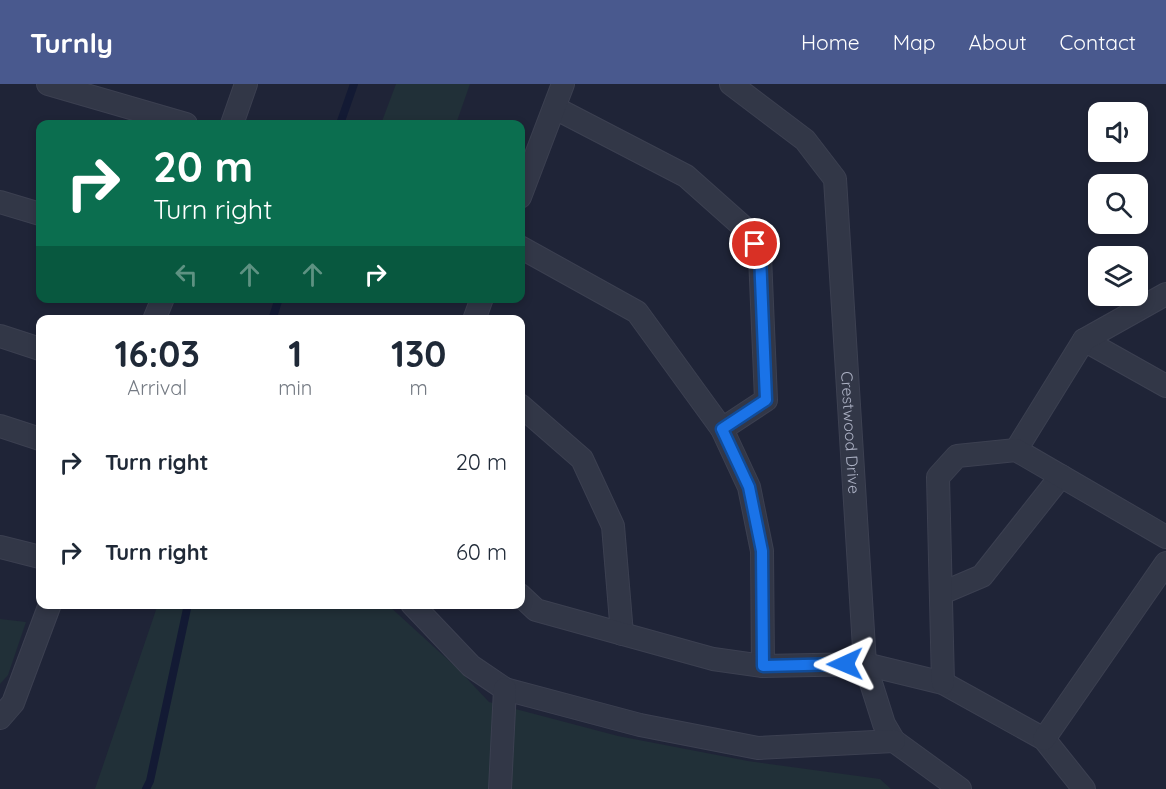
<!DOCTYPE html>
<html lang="en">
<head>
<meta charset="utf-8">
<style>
  body { margin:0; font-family:Quicksand,sans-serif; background:#f2f2f3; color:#1f2937; height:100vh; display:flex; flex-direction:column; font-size:22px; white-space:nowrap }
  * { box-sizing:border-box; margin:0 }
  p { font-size:20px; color:#747a83 }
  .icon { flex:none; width:33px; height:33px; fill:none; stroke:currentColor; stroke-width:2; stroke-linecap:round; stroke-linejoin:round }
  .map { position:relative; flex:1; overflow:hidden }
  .panel { position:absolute; left:36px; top:231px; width:489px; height:294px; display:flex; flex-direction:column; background:#fff; border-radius:12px; box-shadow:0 3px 9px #0003 }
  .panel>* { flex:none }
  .hud { position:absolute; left:36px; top:36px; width:489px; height:183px; border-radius:12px; box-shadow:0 3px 9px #0003; background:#0b6e4f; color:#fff; overflow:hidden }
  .controls { position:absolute; left:1088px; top:18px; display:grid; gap:12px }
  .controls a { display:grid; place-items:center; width:60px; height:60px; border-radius:12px; background:#fff; box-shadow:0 3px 9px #0003; font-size:30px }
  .pin { position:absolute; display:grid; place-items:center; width:51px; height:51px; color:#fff; margin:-26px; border:3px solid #fff; border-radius:50%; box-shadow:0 2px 6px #0007 }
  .me { position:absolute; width:66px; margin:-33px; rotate:269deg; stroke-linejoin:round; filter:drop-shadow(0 0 4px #0008) }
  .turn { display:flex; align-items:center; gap:21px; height:126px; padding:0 18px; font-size:27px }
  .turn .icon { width:78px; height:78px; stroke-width:2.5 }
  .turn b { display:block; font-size:42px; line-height:51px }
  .lanes { display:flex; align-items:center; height:57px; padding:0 18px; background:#0003; justify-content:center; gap:30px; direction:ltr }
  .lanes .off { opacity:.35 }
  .eta { display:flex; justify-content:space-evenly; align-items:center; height:102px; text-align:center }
  .eta b { font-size:36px; font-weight:700; line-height:42px }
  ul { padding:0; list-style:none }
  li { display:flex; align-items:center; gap:18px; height:90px; padding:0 18px }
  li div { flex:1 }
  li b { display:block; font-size:22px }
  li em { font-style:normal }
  header { display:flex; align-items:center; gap:36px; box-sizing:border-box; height:84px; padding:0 30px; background:#49598e; color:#fff }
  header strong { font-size:28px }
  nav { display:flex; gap:33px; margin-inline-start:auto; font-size:21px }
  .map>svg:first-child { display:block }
  .green { fill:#213038 }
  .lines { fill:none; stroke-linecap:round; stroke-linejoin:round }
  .stream { stroke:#131a34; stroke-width:8 }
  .street-casing { stroke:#3c4051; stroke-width:24 }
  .street { stroke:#323747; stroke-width:22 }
  .route-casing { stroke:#114b97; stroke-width:15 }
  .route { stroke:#1a73e8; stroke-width:10 }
  .labels { text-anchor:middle; stroke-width:6; stroke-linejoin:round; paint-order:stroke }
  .street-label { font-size:16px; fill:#acb1c4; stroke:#181c2b }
</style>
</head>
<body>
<header>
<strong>Turnly</strong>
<nav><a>Home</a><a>Map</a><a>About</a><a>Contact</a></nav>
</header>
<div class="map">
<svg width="1166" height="705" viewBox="0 0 1166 705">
  <rect width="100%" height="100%" fill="#1f2437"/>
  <g class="green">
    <polygon points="396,0 470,0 456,40 381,40"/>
    <polygon points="158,520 388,521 457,584 489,618 618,652 748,677 880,695 891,705 95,705"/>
    <polygon points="0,535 26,538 8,591 0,600"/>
  </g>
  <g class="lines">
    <g class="stream">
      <polyline points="340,40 354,0"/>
      <polyline points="272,236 279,214"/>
      <polyline points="146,705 150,697 188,520"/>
    </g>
    <defs>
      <g id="street">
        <polyline points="48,0 186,40"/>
        <path id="s1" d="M731,0l74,56 30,39 30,485 19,60 10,17 66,48"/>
        <polyline points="555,24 686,92 749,148 760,172 766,316 722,345"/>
        <polyline points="232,40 246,0"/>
        <polyline points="520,113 563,0"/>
        <polyline points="0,118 40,130"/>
        <polyline points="520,163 637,228 722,345 749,403 762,467 763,582"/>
        <polyline points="154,236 163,214"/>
        <polyline points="474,236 482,214"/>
        <polyline points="0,252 40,265"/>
        <polyline points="1084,256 1166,302"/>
        <polyline points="520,321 582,375 613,442 622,550"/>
        <polyline points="0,342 40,355"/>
        <polyline points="1016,366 1084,256 1166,210"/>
        <polyline points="0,463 40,473"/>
        <polyline points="942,509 982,492 1061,392"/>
        <polyline points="520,511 536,526 713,575 763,582 865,580 943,599 1044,655 1084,705"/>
        <polyline points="412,520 471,582 505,605 640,641 758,664 894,657"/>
        <polyline points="943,599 938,393 957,372 1016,366 1166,453"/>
        <polyline points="0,634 13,619 50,520"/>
        <polyline points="1044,655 1166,479"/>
        <polyline points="500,705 505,605"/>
      </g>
    </defs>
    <use href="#street" class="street-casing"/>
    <use href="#street" class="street"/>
  </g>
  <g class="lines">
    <defs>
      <polyline id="route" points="755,160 760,171 766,316 722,345 749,403 762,467 763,582 845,580"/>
    </defs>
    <use href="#route" class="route-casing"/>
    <use href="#route" class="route"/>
  </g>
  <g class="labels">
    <g class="street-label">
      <text dy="6" stroke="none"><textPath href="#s1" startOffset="396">Crestwood Drive</textPath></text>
    </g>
  </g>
</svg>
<div class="controls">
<a><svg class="icon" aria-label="sound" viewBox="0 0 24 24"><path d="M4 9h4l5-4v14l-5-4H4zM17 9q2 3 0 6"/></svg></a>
<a><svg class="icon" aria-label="search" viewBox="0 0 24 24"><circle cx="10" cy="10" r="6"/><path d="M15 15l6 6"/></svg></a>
<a><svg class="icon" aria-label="layers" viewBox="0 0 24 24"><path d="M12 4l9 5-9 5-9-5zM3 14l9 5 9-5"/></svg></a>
</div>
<div class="pin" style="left:755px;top:160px;background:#d93025"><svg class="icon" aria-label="arrive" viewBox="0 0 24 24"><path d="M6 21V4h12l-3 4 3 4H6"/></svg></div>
<svg class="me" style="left:845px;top:580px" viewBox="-20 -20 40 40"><path d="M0-17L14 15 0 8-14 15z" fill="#1a73e8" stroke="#fff" stroke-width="4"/></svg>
<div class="hud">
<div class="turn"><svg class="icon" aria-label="right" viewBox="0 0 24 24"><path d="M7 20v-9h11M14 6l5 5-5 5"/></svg><div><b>20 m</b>Turn right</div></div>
<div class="lanes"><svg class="icon off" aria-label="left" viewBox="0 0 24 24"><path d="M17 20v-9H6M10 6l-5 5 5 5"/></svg><svg class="icon off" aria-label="ahead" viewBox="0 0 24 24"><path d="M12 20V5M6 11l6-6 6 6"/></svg><svg class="icon off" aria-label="ahead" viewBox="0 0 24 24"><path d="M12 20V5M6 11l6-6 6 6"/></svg><svg class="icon" aria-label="right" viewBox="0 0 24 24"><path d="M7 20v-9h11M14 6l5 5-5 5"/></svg></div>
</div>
<section class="panel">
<div class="eta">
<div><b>16:03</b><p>Arrival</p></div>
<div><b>1</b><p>min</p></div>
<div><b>130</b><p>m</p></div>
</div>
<ul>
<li><svg class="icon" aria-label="right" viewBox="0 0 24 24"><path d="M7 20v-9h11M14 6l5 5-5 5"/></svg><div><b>Turn right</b></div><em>20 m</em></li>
<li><svg class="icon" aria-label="right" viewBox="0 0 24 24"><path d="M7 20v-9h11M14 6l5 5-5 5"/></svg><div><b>Turn right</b></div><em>60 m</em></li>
</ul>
</section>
</div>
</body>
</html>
